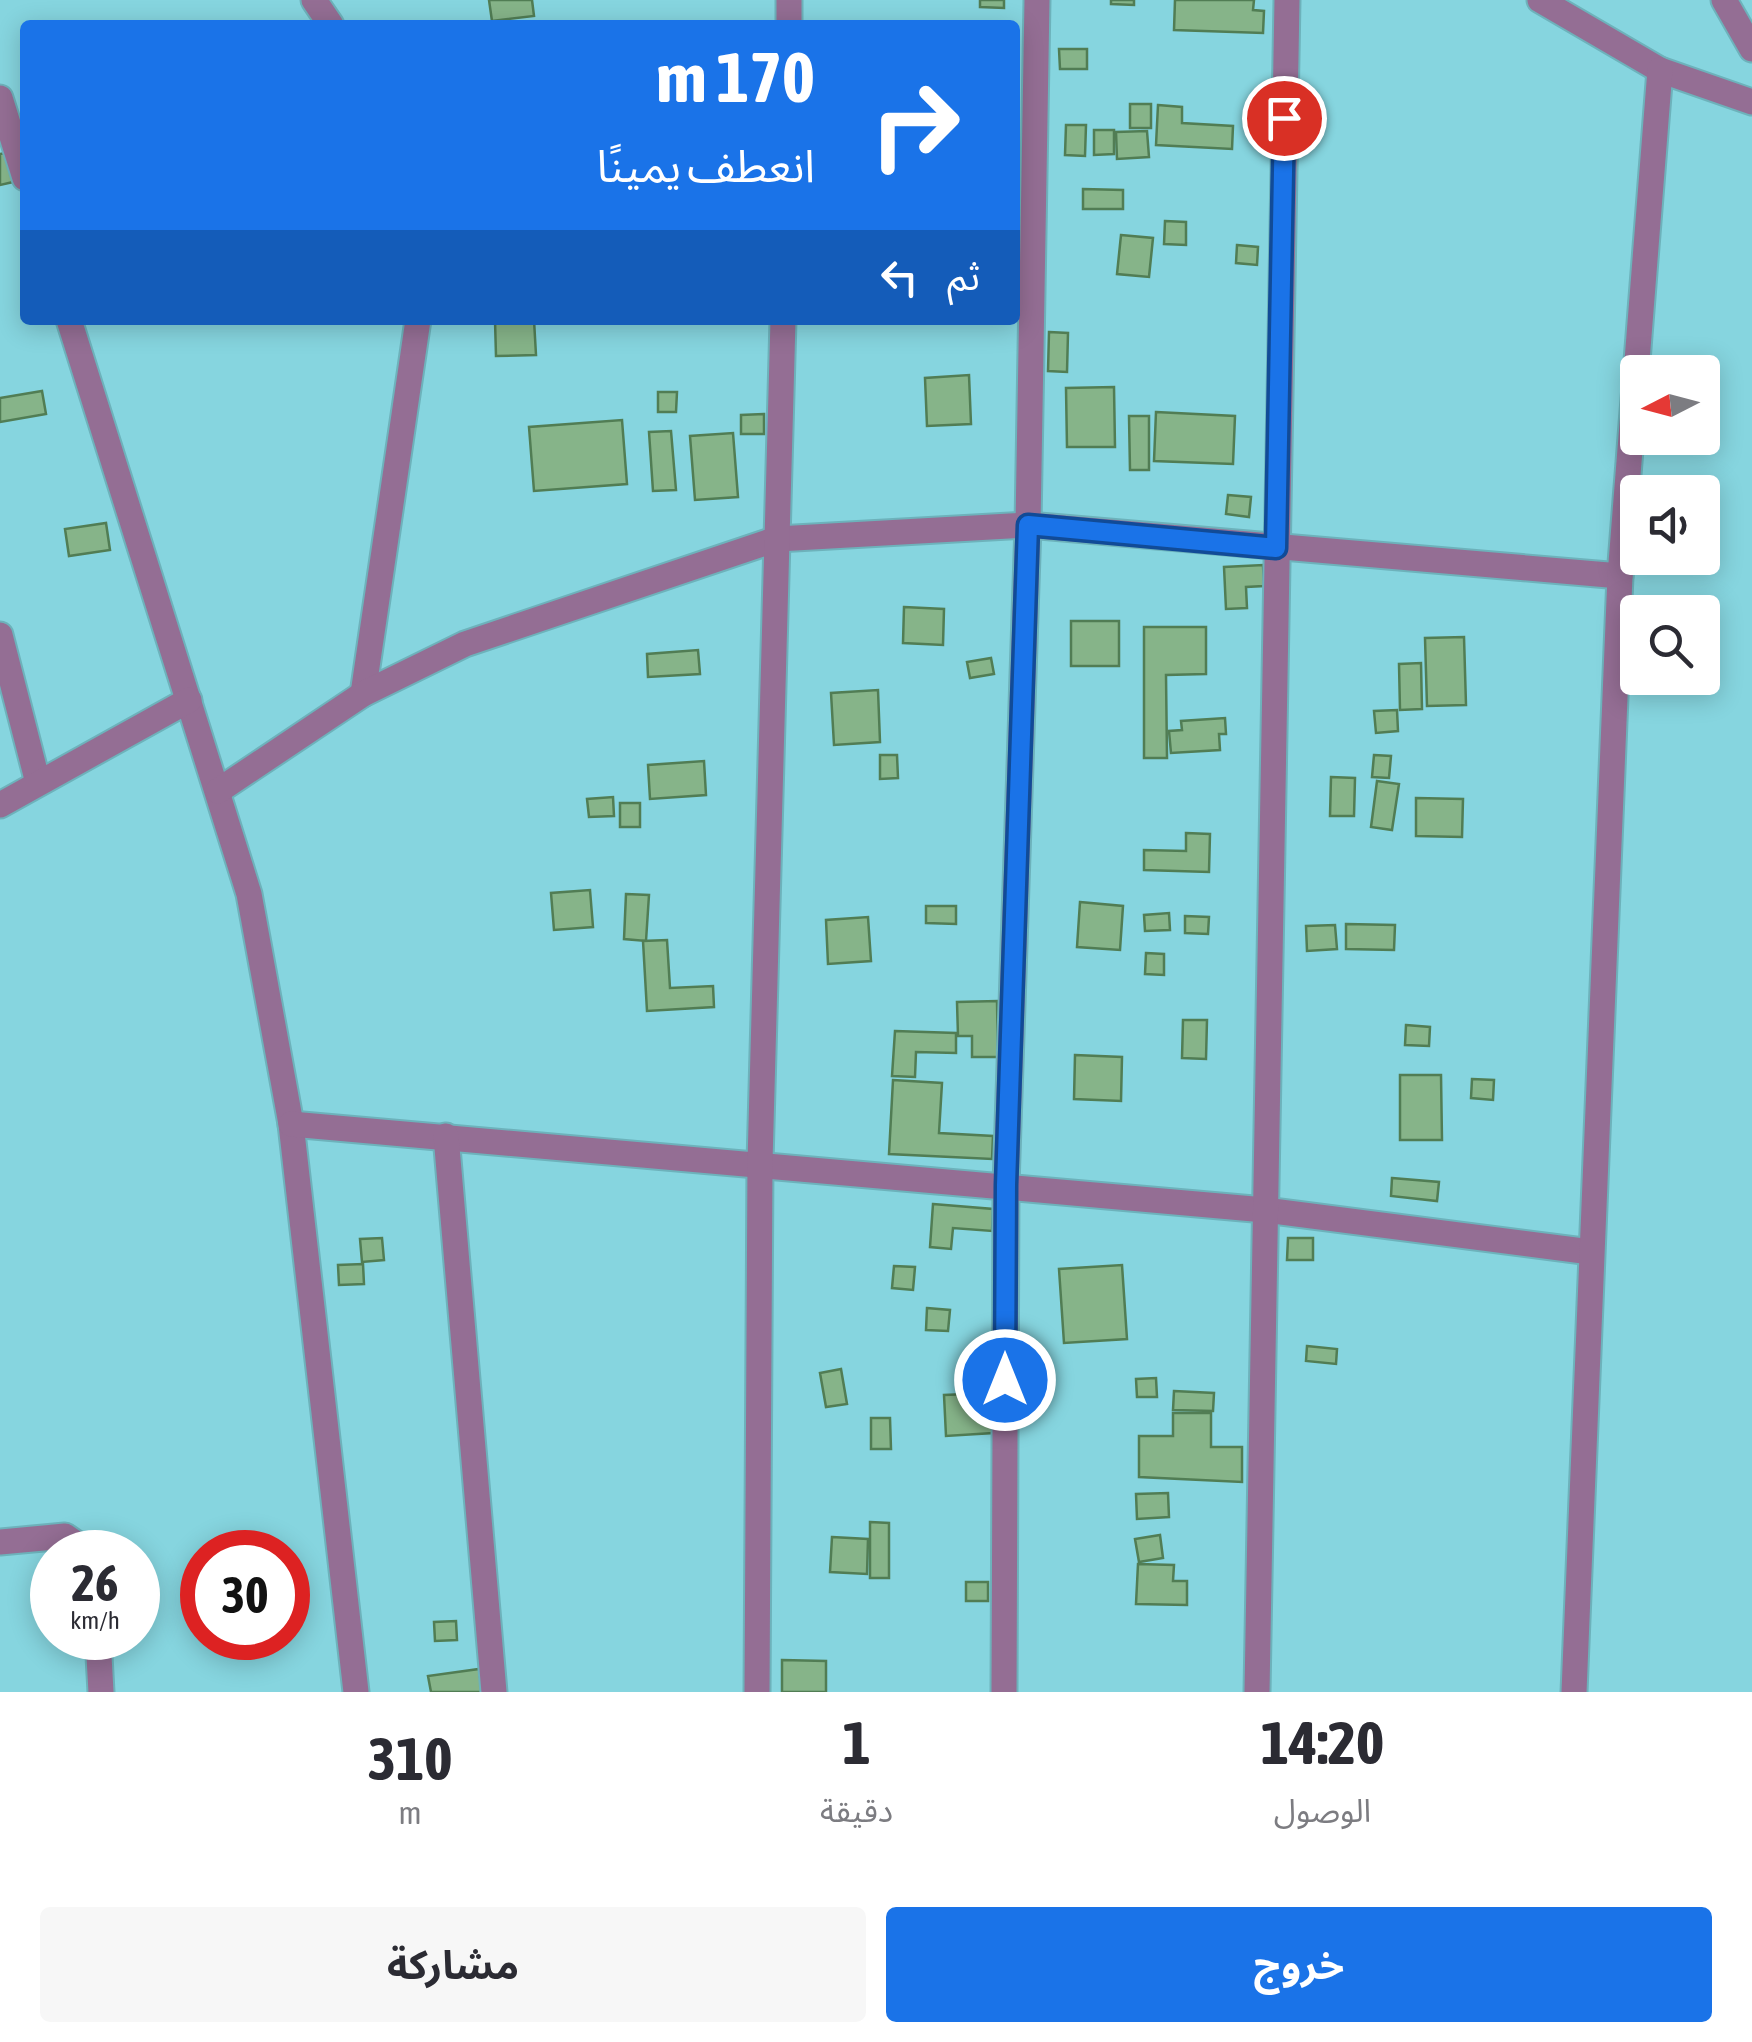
<!DOCTYPE html>
<html lang="ar">
<head>
<meta charset="utf-8">
<style>
  body { margin:0; font-family:"Asap Condensed","Noto Sans Arabic",sans-serif; background:#f7f7f7; color:#2b2b33; direction:rtl; height:100vh; display:flex; flex-direction:column; font-size:38px; white-space:nowrap }
  * { box-sizing:border-box; margin:0 }
  p { font-size:32px; color:#7c7c81 }
  .icon { flex:none; width:55px; height:55px; fill:none; stroke:currentColor; stroke-width:2; stroke-linecap:round; stroke-linejoin:round }
  .map { position:relative; height:1692px; overflow:hidden; direction:ltr }
  .panel { display:flex; flex-direction:column; background:#fff; flex:1 }
  .panel>* { flex:none }
  .banner { position:absolute; left:20px; top:20px; width:1000px; height:305px; border-radius:10px; box-shadow:0 5px 25px #0003; direction:rtl; background:#1a73e8; color:#fff; overflow:hidden }
  .needle { width:65px; rotate:264deg }
  .fabs { position:absolute; left:1620px; top:355px; display:grid; gap:20px }
  .fabs a { display:grid; place-items:center; width:100px; height:100px; border-radius:10px; background:#fff; box-shadow:0 5px 25px #0003; font-size:50px }
  .speed { position:absolute; left:30px; top:1530px; display:flex; gap:20px; font-size:50px; font-weight:700; text-align:center }
  .speed>* { display:grid; place-content:center; width:130px; height:130px; border-radius:50%; background:#fff; box-shadow:0 5px 25px #0003; line-height:1 }
  .speed small { font-size:25px; font-weight:400 }
  .speed .limit { border:15px solid #d22; background:#fff; color:#111 }
  .pin { position:absolute; display:grid; place-items:center; width:85px; height:85px; color:#fff; margin:-42px; border:5px solid #fff; border-radius:50%; box-shadow:0 2px 10px #0007 }
  .me { position:absolute; width:110px; margin:-55px; rotate:0deg; stroke-linejoin:round; filter:drop-shadow(0 0 8px #0008) }
  .turn { display:flex; align-items:center; gap:35px; height:210px; padding:0 40px; font-size:45px }
  .turn .icon { width:130px; height:130px; stroke-width:2.5 }
  .turn b { display:block; font-size:70px; line-height:85px }
  .then { display:flex; align-items:center; height:95px; padding:0 40px; background:#0003; gap:20px; font-size:38px }
  .eta { display:flex; justify-content:space-evenly; align-items:center; height:170px; text-align:center }
  .eta b { font-size:60px; font-weight:700; line-height:70px }
  .primary-button { display:flex; gap:20px; margin-top:auto; padding:20px 40px }
  .primary-button a { flex:1; height:115px; border-radius:10px; background:#1a73e8; color:#fff; font-size:40px; font-weight:700; line-height:115px; text-align:center }
  .primary-button a+a { background:#f7f7f7; color:#2b2b33 }
  .map>svg:first-child { display:block }
  .building { fill:#86b489; stroke:#517d54; stroke-width:2.5 }
  .lines { fill:none; stroke-linecap:round; stroke-linejoin:round }
  .minor-casing { stroke:#6db2bb; stroke-width:29 }
  .minor { stroke:#946e94; stroke-width:25 }
  .route-casing { stroke:#114b97; stroke-width:25 }
  .route { stroke:#1a73e8; stroke-width:18 }
</style>
</head>
<body>
<div class="map">
<svg width="1752" height="1692" viewBox="0 0 1752 1692">
  <rect width="100%" height="100%" fill="#86d5df"/>
  <g class="building">
    <polygon points="489,0 532,0 534,16 492,21"/>
    <polygon points="980,0 1004,0 1004,8 980,7"/>
    <polygon points="1111,0 1134,0 1134,5 1111,4"/>
    <polygon points="1175,0 1254,0 1253,10 1264,11 1263,33 1174,30"/>
    <polygon points="1059,49 1087,49 1087,69 1060,69"/>
    <rect x="1130" y="104" width="21" height="24"/>
    <polygon points="1158,105 1182,107 1182,123 1233,126 1232,149 1156,145"/>
    <polygon points="1066,125 1086,125 1085,156 1065,155"/>
    <polygon points="1094,130 1114,130 1114,154 1094,155"/>
    <polygon points="1147,131 1149,157 1117,159 1116,132"/>
    <polygon points="6,153 13,182 0,185 0,154"/>
    <polygon points="1083,189 1123,190 1123,209 1083,209"/>
    <polygon points="1165,221 1186,222 1186,245 1164,244"/>
    <polygon points="1121,235 1153,238 1149,277 1117,274"/>
    <polygon points="1237,245 1258,247 1257,265 1236,263"/>
    <polygon points="495,320 534,320 536,355 496,356"/>
    <polygon points="1049,332 1068,333 1067,372 1048,371"/>
    <polygon points="969,375 971,424 927,426 925,378"/>
    <polygon points="1114,387 1115,447 1067,447 1066,388"/>
    <polygon points="42,391 46,414 0,422 0,398"/>
    <polygon points="658,392 677,392 676,412 658,412"/>
    <polygon points="1156,412 1235,416 1233,464 1154,461"/>
    <polygon points="764,414 764,434 741,434 741,415"/>
    <polygon points="1129,416 1149,416 1149,470 1130,470"/>
    <polygon points="622,420 627,484 534,491 529,427"/>
    <polygon points="671,431 676,490 653,491 649,432"/>
    <polygon points="733,433 738,497 695,500 690,436"/>
    <polygon points="1228,495 1251,497 1249,517 1226,514"/>
    <polygon points="106,523 110,550 69,556 65,529"/>
    <polygon points="1263,565 1264,586 1246,587 1247,608 1226,609 1224,567"/>
    <polygon points="904,607 944,609 943,645 903,643"/>
    <rect x="1071" y="621" width="48" height="45"/>
    <polygon points="1144,627 1206,627 1206,674 1166,675 1167,758 1144,758"/>
    <polygon points="1464,637 1466,705 1427,706 1425,638"/>
    <polygon points="698,650 700,674 648,677 647,654"/>
    <polygon points="991,658 994,674 970,678 967,662"/>
    <polygon points="1421,663 1422,709 1400,710 1399,664"/>
    <polygon points="878,690 880,742 834,745 831,693"/>
    <polygon points="1397,710 1398,731 1376,733 1374,711"/>
    <polygon points="1225,718 1226,734 1219,734 1220,750 1171,753 1169,731 1182,730 1181,721"/>
    <polygon points="880,755 897,755 898,778 880,779"/>
    <polygon points="1374,755 1391,756 1389,778 1372,777"/>
    <polygon points="704,761 706,795 650,799 648,765"/>
    <polygon points="1331,777 1355,778 1354,816 1330,816"/>
    <polygon points="1377,781 1399,784 1392,830 1371,827"/>
    <polygon points="613,797 614,816 589,817 587,799"/>
    <polygon points="1416,798 1463,799 1462,837 1416,836"/>
    <rect x="620" y="803" width="20" height="24"/>
    <polygon points="1186,833 1210,834 1209,872 1144,870 1144,850 1186,851"/>
    <polygon points="590,890 593,927 554,930 551,893"/>
    <polygon points="626,894 649,895 646,941 624,939"/>
    <polygon points="1080,902 1123,906 1120,950 1077,947"/>
    <polygon points="926,906 956,906 956,924 926,923"/>
    <polygon points="1169,913 1170,930 1145,931 1144,915"/>
    <polygon points="1185,916 1209,917 1208,934 1185,933"/>
    <polygon points="868,917 871,961 828,964 826,920"/>
    <polygon points="1346,924 1395,925 1394,950 1346,949"/>
    <polygon points="1335,925 1337,949 1307,951 1306,926"/>
    <polygon points="667,940 670,988 713,986 714,1007 647,1011 643,941"/>
    <polygon points="1146,953 1164,954 1164,975 1145,974"/>
    <polygon points="997,1001 998,1057 972,1057 972,1036 958,1036 957,1002"/>
    <polygon points="1183,1020 1207,1020 1206,1059 1182,1058"/>
    <polygon points="1406,1025 1430,1027 1429,1046 1405,1045"/>
    <polygon points="895,1031 956,1033 956,1053 916,1052 915,1077 892,1076"/>
    <polygon points="1075,1055 1122,1057 1121,1101 1074,1099"/>
    <polygon points="1400,1075 1441,1075 1442,1140 1400,1140"/>
    <polygon points="1472,1079 1494,1080 1493,1100 1471,1098"/>
    <polygon points="893,1080 942,1083 939,1133 993,1136 992,1159 889,1154"/>
    <polygon points="1392,1178 1439,1182 1437,1201 1391,1196"/>
    <polygon points="933,1204 993,1209 992,1231 953,1228 951,1249 930,1247"/>
    <polygon points="382,1238 384,1260 362,1262 360,1239"/>
    <polygon points="1288,1238 1313,1238 1313,1260 1287,1260"/>
    <polygon points="363,1264 364,1284 339,1285 338,1265"/>
    <polygon points="1122,1265 1127,1339 1064,1343 1059,1269"/>
    <polygon points="894,1266 915,1267 913,1290 892,1288"/>
    <polygon points="927,1308 950,1310 948,1331 926,1330"/>
    <polygon points="1307,1346 1337,1349 1336,1364 1306,1361"/>
    <polygon points="841,1369 847,1404 826,1407 820,1373"/>
    <polygon points="989,1372 993,1433 946,1436 944,1395 968,1394 966,1373"/>
    <polygon points="1156,1378 1157,1397 1137,1397 1136,1379"/>
    <polygon points="1174,1391 1214,1393 1213,1411 1173,1410"/>
    <polygon points="1173,1413 1211,1413 1211,1447 1242,1447 1242,1482 1139,1477 1139,1436 1173,1436"/>
    <polygon points="871,1418 890,1418 891,1449 871,1449"/>
    <polygon points="1168,1493 1169,1517 1137,1519 1136,1494"/>
    <polygon points="870,1522 889,1523 889,1578 870,1578"/>
    <polygon points="1160,1535 1163,1558 1139,1562 1135,1539"/>
    <polygon points="832,1537 868,1539 867,1574 830,1572"/>
    <polygon points="1138,1564 1174,1565 1173,1581 1187,1581 1187,1605 1136,1604"/>
    <rect x="966" y="1582" width="22" height="19"/>
    <polygon points="456,1621 457,1640 435,1641 434,1622"/>
    <polygon points="782,1660 826,1661 826,1692 782,1692"/>
    <polygon points="479,1669 482,1692 431,1692 428,1676"/>
  </g>
  <g class="lines">
    <defs>
      <g id="minor">
        <polyline points="314,0 331,25"/>
        <polyline points="1540,0 1660,70 1752,102"/>
        <polyline points="1724,0 1752,49"/>
        <polyline points="789,25 789,0"/>
        <polyline points="0,98 25,178"/>
        <polyline points="69,320 249,894 291,1124 356,1692"/>
        <polyline points="0,635 38,783"/>
        <polyline points="363,694 418,320"/>
        <polyline points="218,791 363,694 465,644 777,539 1028,525 1620,576"/>
        <polyline points="0,805 189,700"/>
        <polyline points="291,1124 1265,1210 1591,1252"/>
        <polyline points="446,1136 494,1692"/>
        <polyline points="0,1542 65,1536 88,1552"/>
        <polyline points="98,1638 101,1692"/>
        <polyline points="757,1692 760,1162 783,320"/>
        <polyline points="1004,1692 1006,1185 1028,525 1037,0"/>
        <polyline points="1257,1692 1287,0"/>
        <polyline points="1574,1692 1620,576 1660,70"/>
      </g>
    </defs>
    <use href="#minor" class="minor-casing"/>
    <use href="#minor" class="minor"/>
  </g>
  <g class="lines">
    <defs>
      <polyline id="route" points="1005,1380 1006,1185 1028,525 1276,548 1284,118"/>
    </defs>
    <use href="#route" class="route-casing"/>
    <use href="#route" class="route"/>
  </g>
</svg>
<div class="fabs">
<a><svg class="needle" viewBox="-14 -14 28 28"><path d="M0-13l5 13h-10z" fill="#e53935"/><path d="M0 13l5-13h-10z" fill="#7c7c81"/></svg></a>
<a><svg class="icon" aria-label="sound" viewBox="0 0 24 24"><path d="M4 9h4l5-4v14l-5-4H4zM17 9q2 3 0 6"/></svg></a>
<a><svg class="icon" aria-label="search" viewBox="0 0 24 24"><circle cx="10" cy="10" r="6"/><path d="M15 15l6 6"/></svg></a>
</div>
<div class="speed"><div>26<small>km/h</small></div><div class="limit">30</div></div>
<div class="pin" style="left:1284px;top:118px;background:#d93025"><svg class="icon" aria-label="arrive" viewBox="0 0 24 24"><path d="M6 21V4h12l-3 4 3 4H6"/></svg></div>
<svg class="me" style="left:1005px;top:1380px" viewBox="-20 -20 40 40"><circle r="17" fill="#1a73e8" stroke="#fff" stroke-width="3"/><path d="M0-11L8 9 0 5-8 9z" fill="#fff"/></svg>
<div class="banner">
<div class="turn"><svg class="icon" aria-label="right" viewBox="0 0 24 24"><path d="M7 20v-9h11M14 6l5 5-5 5"/></svg><div><b>170 m</b>انعطف يمينًا</div></div>
<div class="then">ثم<svg class="icon" aria-label="left" viewBox="0 0 24 24"><path d="M17 20v-9H6M10 6l-5 5 5 5"/></svg></div>
</div>
</div>
<section class="panel">
<div class="eta">
<div><b>14:20</b><p>الوصول</p></div>
<div><b>1</b><p>دقيقة</p></div>
<div><b>310</b><p>m</p></div>
</div>
<div class="primary-button"><a>خروج</a><a>مشاركة</a></div>
</section>
</body>
</html>
